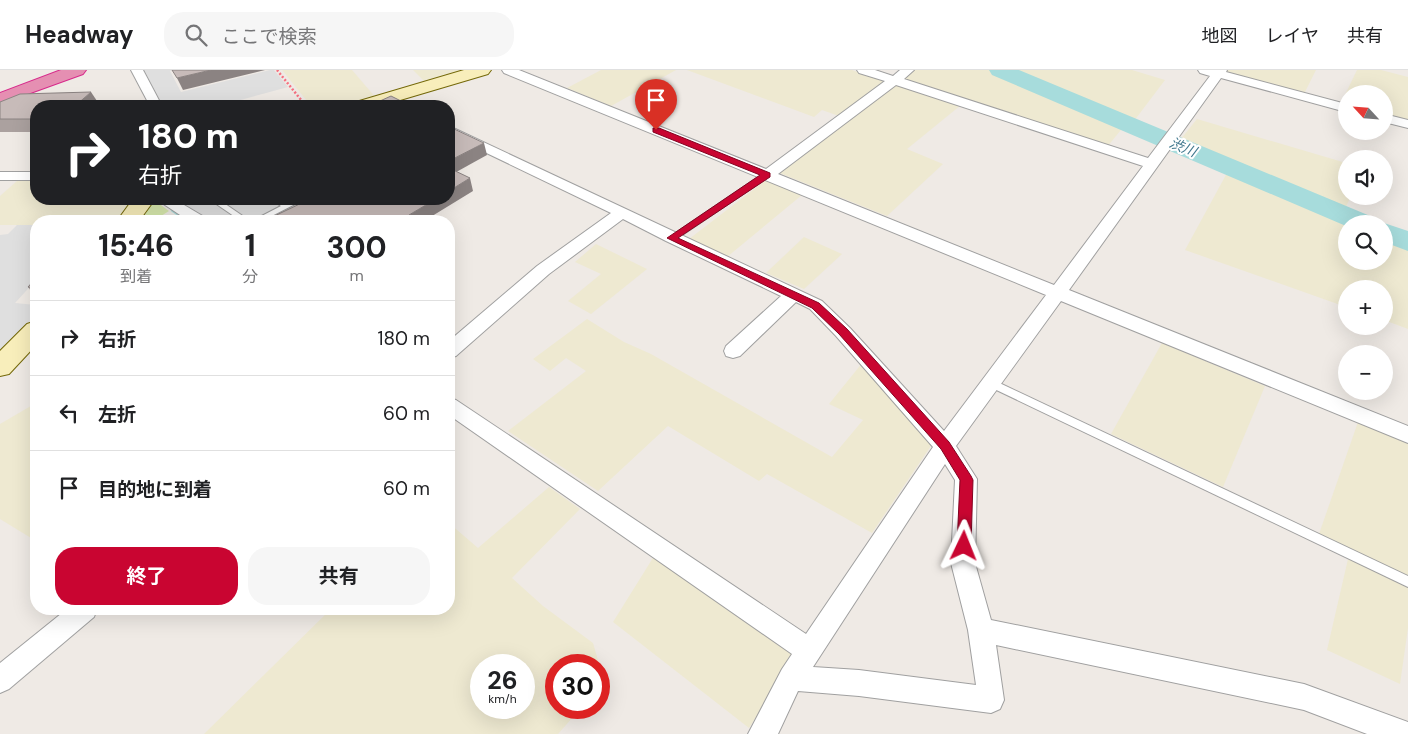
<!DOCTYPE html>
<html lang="ja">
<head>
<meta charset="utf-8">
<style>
  body { margin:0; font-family:"DM Sans","Noto Sans JP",sans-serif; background:#f6f6f6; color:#202124; height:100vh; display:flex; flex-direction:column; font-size:19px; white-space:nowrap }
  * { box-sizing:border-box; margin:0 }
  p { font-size:16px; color:#757577 }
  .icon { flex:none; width:28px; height:28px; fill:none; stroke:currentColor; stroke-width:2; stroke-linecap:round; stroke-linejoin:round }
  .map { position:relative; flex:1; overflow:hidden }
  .side { position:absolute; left:30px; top:145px; width:425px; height:400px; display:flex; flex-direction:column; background:#fff; border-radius:20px; box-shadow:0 5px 20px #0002 }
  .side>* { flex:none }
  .top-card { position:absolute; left:30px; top:30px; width:425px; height:105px; border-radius:20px; box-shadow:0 5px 20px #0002; background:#202124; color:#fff; overflow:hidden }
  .needle { width:32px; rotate:296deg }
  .controls { position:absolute; left:1338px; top:15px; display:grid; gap:10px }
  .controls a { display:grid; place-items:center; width:55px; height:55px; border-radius:50%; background:#fff; box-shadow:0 5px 20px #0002; font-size:25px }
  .speed { position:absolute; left:470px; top:584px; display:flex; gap:10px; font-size:25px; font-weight:700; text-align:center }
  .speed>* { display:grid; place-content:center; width:65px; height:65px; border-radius:50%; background:#fff; box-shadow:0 5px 20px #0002; line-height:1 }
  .speed small { font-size:12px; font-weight:400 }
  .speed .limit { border:8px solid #d22; background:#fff; color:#111 }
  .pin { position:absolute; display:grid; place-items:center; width:42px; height:42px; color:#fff; margin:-51px -21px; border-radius:50% 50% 50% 0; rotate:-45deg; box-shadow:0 0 5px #0007 }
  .pin .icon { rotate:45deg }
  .me { position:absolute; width:55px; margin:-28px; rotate:2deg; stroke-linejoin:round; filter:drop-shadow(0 0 4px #0008) }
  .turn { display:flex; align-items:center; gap:18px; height:105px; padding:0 25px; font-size:22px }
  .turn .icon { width:65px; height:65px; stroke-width:2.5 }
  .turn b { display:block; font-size:35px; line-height:42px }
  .eta { display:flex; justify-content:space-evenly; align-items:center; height:85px; text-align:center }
  .eta b { font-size:30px; font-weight:700; line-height:35px }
  .action { display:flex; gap:10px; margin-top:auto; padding:10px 25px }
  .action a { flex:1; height:58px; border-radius:20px; background:#c90531; color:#fff; font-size:20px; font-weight:700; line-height:58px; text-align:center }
  .action a+a { background:#f6f6f6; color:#202124 }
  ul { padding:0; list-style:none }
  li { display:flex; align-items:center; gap:15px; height:75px; padding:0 25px; border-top:1px solid #e0e0e0 }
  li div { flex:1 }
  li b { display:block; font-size:19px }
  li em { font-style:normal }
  header { display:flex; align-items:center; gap:30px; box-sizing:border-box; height:70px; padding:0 25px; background:#fff; border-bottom:1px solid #e0e0e0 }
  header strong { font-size:24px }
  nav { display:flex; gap:28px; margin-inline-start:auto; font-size:18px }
  .search { width:350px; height:45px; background:#f6f6f6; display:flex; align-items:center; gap:12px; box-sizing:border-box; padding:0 18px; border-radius:20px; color:#757577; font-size:19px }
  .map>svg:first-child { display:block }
  .farmland { fill:#eee9d1; fill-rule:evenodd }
  .grass { fill:#d7e8ad }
  .parking { fill:#dfdfdf }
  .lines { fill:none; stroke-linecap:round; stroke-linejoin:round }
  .stream { stroke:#a7dcdc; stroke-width:4.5 }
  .river { fill:#a7dcdc; fill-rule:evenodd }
  .lane-casing { stroke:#a0a0a0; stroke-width:2 }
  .street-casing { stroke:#a0a0a0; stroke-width:2 }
  .secondary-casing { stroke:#746808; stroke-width:2 }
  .highway-casing { stroke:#d7298b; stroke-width:2 }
  .path { stroke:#f67080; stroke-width:2.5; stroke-dasharray:2 2; stroke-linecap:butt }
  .lane { fill:#fff; fill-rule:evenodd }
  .street { fill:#fff; fill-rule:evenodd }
  .secondary { fill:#f8eebb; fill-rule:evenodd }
  .highway { fill:#e58fb2; fill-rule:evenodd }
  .wall { fill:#aba19f }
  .shaded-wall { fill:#8b8382 }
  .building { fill:#c7bbb9; stroke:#8b8382 }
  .route { fill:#c90531; stroke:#830320 }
  .labels { text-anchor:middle; stroke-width:4; stroke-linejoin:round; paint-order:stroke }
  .far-water-label { font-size:14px; font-style:italic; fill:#41788e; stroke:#fff }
</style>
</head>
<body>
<header>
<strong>Headway</strong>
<div class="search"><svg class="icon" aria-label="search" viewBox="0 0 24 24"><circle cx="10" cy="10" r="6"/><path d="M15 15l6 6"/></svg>ここで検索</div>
<nav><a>地図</a><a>レイヤ</a><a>共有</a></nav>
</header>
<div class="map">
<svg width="1408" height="664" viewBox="0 0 1408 664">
  <rect width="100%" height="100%" fill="#efeae5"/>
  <g class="farmland">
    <polygon points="282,0 352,0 376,28 346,36 311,36"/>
    <polygon points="413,0 473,0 427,14"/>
    <polygon points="601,0 676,0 611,36 567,18"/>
    <polygon points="687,0 852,0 887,12 839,46 822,40 814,47"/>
    <polygon points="912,0 995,0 1125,55 1107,77 900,10"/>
    <polygon points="1014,0 1132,0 1165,10 1134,51"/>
    <polygon points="1227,0 1316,0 1304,24 1225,3"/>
    <polygon points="1357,0 1381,0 1408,7 1408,51 1384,44 1384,24 1346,24 1346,34 1341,33"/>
    <polygon points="895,13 961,35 907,79 943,94 887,146 777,102"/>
    <polygon points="1197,49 1346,93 1346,126 1351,126 1344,141 1180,70"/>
    <polygon points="1227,103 1350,154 1346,154 1346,191 1384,191 1384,168 1408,178 1408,259 1384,250 1384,219 1346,219 1346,237 1185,180"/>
    <polygon points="766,110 802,125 727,187 689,169"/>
    <polygon points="17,111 36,111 36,129 136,129 119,151 36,151 36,155 0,155 0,126"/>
    <polygon points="804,167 842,184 804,219 766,203"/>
    <polygon points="596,174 647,199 591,244 568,231 601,204 575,192"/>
    <polygon points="587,249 624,272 651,284 832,387 863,350 829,334 863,292 933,373 872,463 767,404 759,411 668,356 598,421 508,361 586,301 566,288 550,301 533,289"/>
    <polygon points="1162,273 1265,316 1223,417 1111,364"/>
    <polygon points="36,333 36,471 0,449 0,354"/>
    <polygon points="1358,352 1408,373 1408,506 1319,464"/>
    <path d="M549,417l31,22 -68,69 31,28 50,37 11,38 -5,7v-23h-43v43h25l-23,26h-354l127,-125h118v-86l29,25zM481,595h43v43h-43z"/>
    <polygon points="656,483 798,582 749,658 613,552"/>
    <polygon points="1348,489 1408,516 1408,558 1400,614 1327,580"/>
  </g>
  <polygon class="grass" points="154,130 169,141 153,151 141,151"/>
  <g class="parking">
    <polygon points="139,0 173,0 170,1 181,22 270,0 274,0 288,17 219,36 159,36"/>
    <polygon points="192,129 335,129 292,151 208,151 182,133"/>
    <polygon points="17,155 36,155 36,210 15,233 36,235 36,245 0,282 0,165 8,164"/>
  </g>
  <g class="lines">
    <polyline class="stream" points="173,140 189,151"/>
    <g class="river">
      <polygon points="989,0 1019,0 1375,148 1379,154 1346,154 1346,156 992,5"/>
      <polygon points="1384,153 1408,161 1408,181 1384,172 1384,154 1382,154"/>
    </g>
    <defs>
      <g id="lane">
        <polygon points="764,103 767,103 771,105 675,170 672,170 668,168"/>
        <polygon points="209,129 218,129 250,151 241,151"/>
        <polygon points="270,129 279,129 287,133 295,129 305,129 262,151 252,151 281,136"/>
        <polygon points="991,309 1408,506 1408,517 988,316 986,313"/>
      </g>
      <g id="street">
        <polygon points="131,0 143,0 162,36 150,36"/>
        <path d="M502,0h17l247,99 119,-88 -26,-8 -2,-3h18l18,6 7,-6h14l-10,9 244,79 62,-82 -10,-3 -2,-3h29l-1,2 120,32v8l-125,-34 -152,212 339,136v17l-347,-142 -105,145 21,33 -2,84 16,57 313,64 104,38v12h-41l-63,-24 -308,-65 8,55 -4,9 -9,4 -132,-17 -61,-5 -20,43h-30l34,-65 10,-15 -343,-239v-17l7,2 350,234 127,-187 -97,-111 -26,-27 -14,-7 -56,54 -7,2 -7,-2 -2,-5 2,-5 55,-50 -115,-55 -43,-22 -74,55 -93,82 -7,2v-17l88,-75 74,-53 -162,-78v-9l373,175 28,27 94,103 102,-136 -542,-222zM896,15l247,81 -89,119 -276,-111zM945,394l10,16 -4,83 17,67 8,55 -117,-15 -46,-3z"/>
        <polygon points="1384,44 1408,50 1408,58 1384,52"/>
        <rect x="0" y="102" width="36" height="8"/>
        <polygon points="156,129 174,129 206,148 208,151 189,151"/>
        <polygon points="67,539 97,539 94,547 9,619 0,623 0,593"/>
      </g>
      <g id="secondary">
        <polygon points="464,0 491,0 488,4 380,36 353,36 356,32"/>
        <polygon points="133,129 155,129 139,151 117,151"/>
        <polygon points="36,251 36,275 9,304 0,306 0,281 27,254"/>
      </g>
      <polygon id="highway" points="61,0 86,0 83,4 0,34 0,23"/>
    </defs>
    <use href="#lane" class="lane-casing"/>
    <use href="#street" class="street-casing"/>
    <use href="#secondary" class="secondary-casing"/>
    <use href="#highway" class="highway-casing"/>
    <polyline class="path" points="277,0 306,36"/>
    <use href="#lane" class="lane"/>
    <use href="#street" class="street"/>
    <use href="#secondary" class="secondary"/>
    <use href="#highway" class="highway"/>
  </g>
  <g class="wall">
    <polygon points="0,32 99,34 96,36 36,36 36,62 0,62"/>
    <polygon points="36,208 36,225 34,225 28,217"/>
  </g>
  <g class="shaded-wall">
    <polygon points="211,0 265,0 183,20 177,8"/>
    <polygon points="91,22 99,34 96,36 75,36"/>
    <polygon points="484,73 487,85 449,106 449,91"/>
    <polygon points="470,108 473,121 424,151 411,151 409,145 436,129 449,129 449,121"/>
  </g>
  <g class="building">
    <polygon points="172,0 211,0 177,8"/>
    <polygon points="91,22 75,36 36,36 36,49 0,49 0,32 20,24"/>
    <polygon points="391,26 411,36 369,36"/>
    <polygon points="452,58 484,73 449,91 449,59"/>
    <polygon points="449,98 470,108 449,121"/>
    <polygon points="310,129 436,129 409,145 420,151 264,151"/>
    <polygon points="36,208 36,218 28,217"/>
  </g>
  <polygon class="route" points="653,58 659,58 770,103 770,107 678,168 819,233 847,259 949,372 971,406 973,410 971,476 969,480 964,482 959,480 957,476 960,410 941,379 839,264 812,238 667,168 760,105 653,62"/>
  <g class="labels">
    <g class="far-water-label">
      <text transform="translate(1183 77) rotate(23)" y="5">渋川</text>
    </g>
  </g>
</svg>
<div class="controls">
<a><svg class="needle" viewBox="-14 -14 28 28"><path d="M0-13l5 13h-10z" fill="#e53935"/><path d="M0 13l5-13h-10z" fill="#757577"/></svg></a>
<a><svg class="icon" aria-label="sound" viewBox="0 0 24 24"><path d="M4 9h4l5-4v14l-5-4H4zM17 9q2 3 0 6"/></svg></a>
<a><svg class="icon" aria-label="search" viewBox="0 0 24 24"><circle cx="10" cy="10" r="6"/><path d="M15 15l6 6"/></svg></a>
<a>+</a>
<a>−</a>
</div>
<div class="speed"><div>26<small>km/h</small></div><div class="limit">30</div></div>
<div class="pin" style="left:656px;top:60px;background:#d93025"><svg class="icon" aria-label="arrive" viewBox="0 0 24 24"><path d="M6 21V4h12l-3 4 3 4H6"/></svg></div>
<svg class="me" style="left:964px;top:476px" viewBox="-20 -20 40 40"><path d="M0-17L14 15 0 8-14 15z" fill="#c90531" stroke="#fff" stroke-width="4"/></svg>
<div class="top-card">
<div class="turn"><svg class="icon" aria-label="right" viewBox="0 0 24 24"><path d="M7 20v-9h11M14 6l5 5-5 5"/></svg><div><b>180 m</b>右折</div></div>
</div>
<section class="side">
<div class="eta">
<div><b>15:46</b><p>到着</p></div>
<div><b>1</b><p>分</p></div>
<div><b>300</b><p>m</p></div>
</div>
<ul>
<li><svg class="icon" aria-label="right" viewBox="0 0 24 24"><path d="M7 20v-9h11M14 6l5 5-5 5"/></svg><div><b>右折</b></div><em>180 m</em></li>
<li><svg class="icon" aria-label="left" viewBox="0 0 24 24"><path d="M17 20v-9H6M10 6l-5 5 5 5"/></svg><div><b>左折</b></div><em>60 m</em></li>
<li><svg class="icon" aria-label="arrive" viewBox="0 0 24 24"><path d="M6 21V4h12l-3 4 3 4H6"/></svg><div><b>目的地に到着</b></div><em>60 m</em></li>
</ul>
<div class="action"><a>終了</a><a>共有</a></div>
</section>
</div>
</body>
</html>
